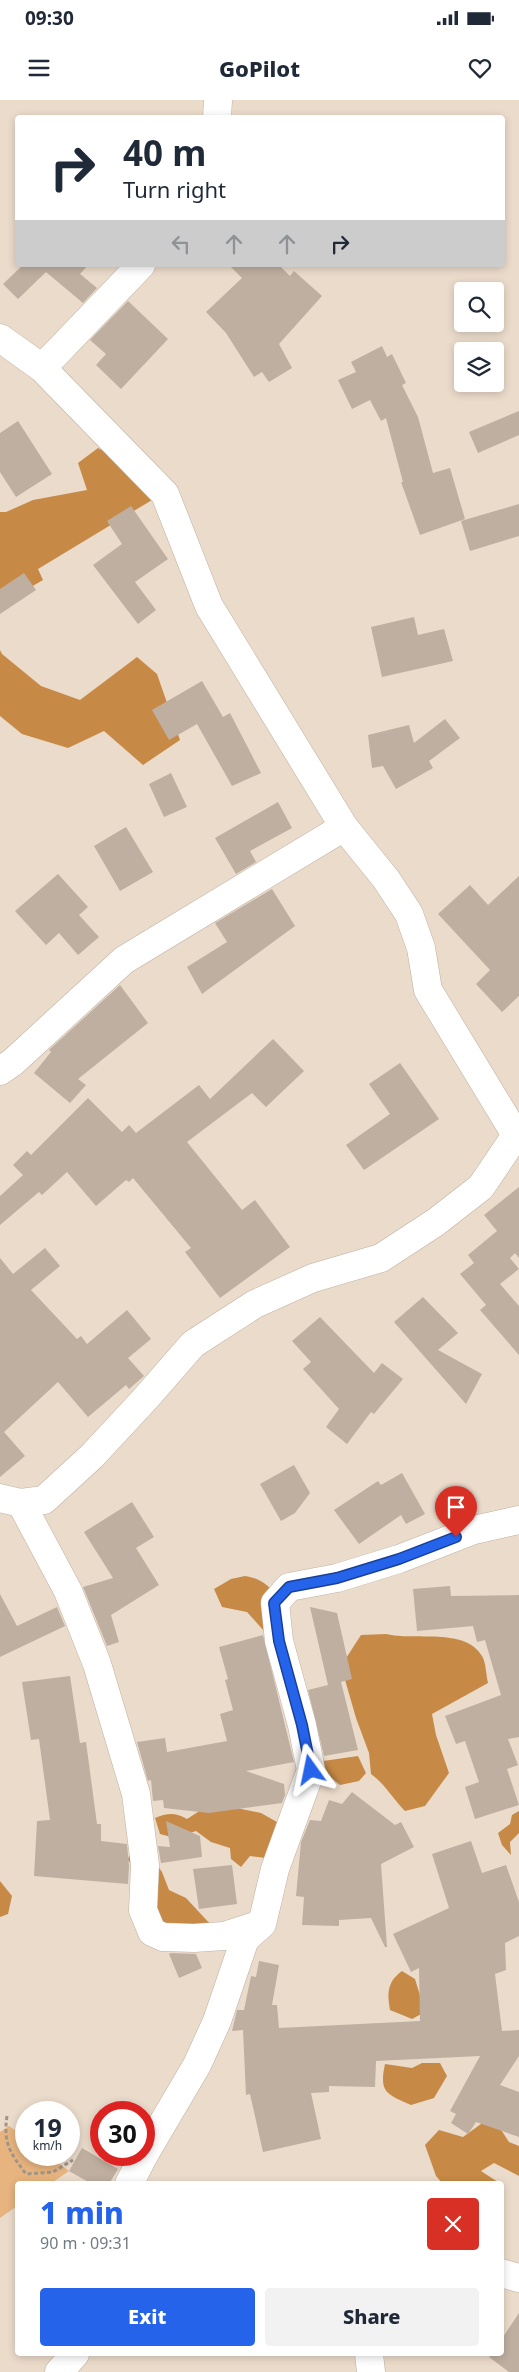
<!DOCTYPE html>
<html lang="en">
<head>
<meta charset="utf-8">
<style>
  body { margin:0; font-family:"Noto Sans",sans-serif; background:#f2f2f3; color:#1f2937; height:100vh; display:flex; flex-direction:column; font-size:19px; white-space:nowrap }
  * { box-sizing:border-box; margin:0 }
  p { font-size:16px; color:#747a83 }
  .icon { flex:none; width:28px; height:28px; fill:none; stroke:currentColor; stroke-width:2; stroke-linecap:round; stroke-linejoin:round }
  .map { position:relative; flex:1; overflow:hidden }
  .details { position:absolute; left:15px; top:2081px; width:489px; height:175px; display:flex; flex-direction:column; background:#fff; border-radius:5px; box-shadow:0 2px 8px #0003 }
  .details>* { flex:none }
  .hud { position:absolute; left:15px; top:15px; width:490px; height:152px; border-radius:5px; box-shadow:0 2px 8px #0003; background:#fff; color:#1f2937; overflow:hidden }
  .buttons { position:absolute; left:454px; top:182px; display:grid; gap:10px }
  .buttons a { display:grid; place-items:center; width:50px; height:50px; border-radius:5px; background:#fff; box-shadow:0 2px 8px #0003; font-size:25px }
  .speed { position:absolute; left:15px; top:2001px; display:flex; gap:10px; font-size:25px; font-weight:700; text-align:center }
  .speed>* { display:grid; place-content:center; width:65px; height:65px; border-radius:50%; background:#fff; box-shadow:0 2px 8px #0003; line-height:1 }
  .speed small { font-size:12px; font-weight:400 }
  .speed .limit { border:8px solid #d22; background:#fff; color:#111 }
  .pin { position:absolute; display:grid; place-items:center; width:42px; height:42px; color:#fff; margin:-51px -21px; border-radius:50% 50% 50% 0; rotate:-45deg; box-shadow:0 0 5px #0007 }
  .pin .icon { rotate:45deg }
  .me { position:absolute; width:55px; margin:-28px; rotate:348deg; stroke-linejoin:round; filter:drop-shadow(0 0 4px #0008) }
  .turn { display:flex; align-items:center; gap:18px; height:105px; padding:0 25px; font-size:22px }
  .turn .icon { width:65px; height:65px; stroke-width:2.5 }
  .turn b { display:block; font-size:35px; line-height:42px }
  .lanes { display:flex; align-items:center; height:48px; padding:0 25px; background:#0003; justify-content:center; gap:25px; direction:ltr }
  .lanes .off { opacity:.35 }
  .round { display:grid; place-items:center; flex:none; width:52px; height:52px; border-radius:5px; background:#f2f2f3 }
  .head { display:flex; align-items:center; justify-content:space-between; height:85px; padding:0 25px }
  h1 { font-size:30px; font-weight:800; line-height:38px; color:#2563eb }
  .button { display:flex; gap:10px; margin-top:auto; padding:10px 25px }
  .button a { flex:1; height:58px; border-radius:5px; background:#2563eb; color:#fff; font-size:20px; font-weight:800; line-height:58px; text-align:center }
  .button a+a { background:#f2f2f3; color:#1f2937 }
  .status { display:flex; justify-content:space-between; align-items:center; height:35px; padding:0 25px; background:#fff; direction:ltr }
  .status svg { height:14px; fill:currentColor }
  header { display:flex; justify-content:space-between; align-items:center; height:65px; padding:0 25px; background:#fff; font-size:22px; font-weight:800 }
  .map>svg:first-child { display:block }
  .green { fill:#e7b47f }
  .forest { fill:#c78a46 }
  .building { fill:#bfafa0 }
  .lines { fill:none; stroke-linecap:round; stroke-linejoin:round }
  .minor-casing { stroke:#bfb0a0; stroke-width:29 }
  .path { stroke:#a19488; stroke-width:3; stroke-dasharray:4 2.5; stroke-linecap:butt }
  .minor { stroke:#fff; stroke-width:28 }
  .route-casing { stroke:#184099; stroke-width:12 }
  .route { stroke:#2563eb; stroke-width:9 }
</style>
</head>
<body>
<div class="status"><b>09:30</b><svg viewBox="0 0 49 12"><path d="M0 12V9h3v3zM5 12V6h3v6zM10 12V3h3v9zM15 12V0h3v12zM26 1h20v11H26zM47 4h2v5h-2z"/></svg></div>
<header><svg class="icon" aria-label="menu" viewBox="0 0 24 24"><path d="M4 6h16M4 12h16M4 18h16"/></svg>GoPilot<svg class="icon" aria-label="heart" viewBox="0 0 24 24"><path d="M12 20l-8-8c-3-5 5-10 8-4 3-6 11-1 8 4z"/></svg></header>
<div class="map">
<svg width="519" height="2272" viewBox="0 0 519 2272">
  <rect width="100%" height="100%" fill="#ebdbcb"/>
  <polygon class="green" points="9,2026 26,2038 26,2055 48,2055 69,2071 50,2084 18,2084 17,2106 0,2118 0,2032"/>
  <g class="forest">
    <polygon points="98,348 119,359 152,400 38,469 43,480 0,505 0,412 6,412 33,400 87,390 78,363"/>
    <polygon points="0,550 2,554 41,586 80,600 137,557 157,574 180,640 143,665 104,631 68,648 22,634 0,616"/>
    <path d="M245,1476c28,4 35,26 46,50l-7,10 -20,-5 -17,-19 -25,-5 -8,-18 17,-10z"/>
    <path d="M386,1534c28,7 79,-7 96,22 4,6 4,19 6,27l-56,31 4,21 13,38 -24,33 -20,5c-12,-12 -20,-27 -34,-37l-2,-21 -13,-35 -15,-52 20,-31z"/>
    <polygon points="358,1656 366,1673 359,1681 340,1685 328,1675 323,1661"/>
    <path d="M212,1703l49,10 23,13 -11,33 -23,-3 -9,11 -10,-8 -1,-11 -19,-6 -15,-11 -21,7 -15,-4 -5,-16c12,-5 20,-6 32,1z"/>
    <polygon points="519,1711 519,1733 510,1742 511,1755 502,1745 498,1733 510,1724 512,1715"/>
    <polygon points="147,1751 162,1772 169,1790 186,1798 212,1826 177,1844 158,1813 138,1773 128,1760 130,1752"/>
    <polygon points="0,1781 12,1796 8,1814 0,1817"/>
    <path d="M402,1871l13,8 10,33 -13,7 -22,-9c-3,-17 -3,-28 12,-39z"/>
    <path d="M422,1963h18l7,13 -13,22 -23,7c-25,-11 -32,-13 -26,-41l27,4z"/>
    <polygon points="492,2016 509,2042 519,2046 519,2076 494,2063 481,2071 501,2084 443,2084 436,2076 425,2045 439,2030 463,2037"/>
  </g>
  <g class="building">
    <polygon points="23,165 88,165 80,174 97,188 83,203 46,172 18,199 3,184"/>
    <polygon points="229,165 279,165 290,176 294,171 322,196 279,244 292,268 269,282 262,272 254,277 226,233 206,212 242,178"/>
    <polygon points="128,201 168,239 121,289 96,265 106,254 90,240"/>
    <polygon points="382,246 387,257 392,254 406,283 402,285 418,317 433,373 450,368 465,419 420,435 401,382 403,382 386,318 381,321 370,300 352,309 338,280 356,272 351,262"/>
    <polygon points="519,311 519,335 478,353 469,332"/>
    <polygon points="18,321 52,374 16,397 0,372 0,333"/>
    <polygon points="519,404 519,436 470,451 461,421"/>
    <polygon points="131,406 168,459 135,482 156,510 138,524 93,465 122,444 107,421"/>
    <polygon points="24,473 36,490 0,514 0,489"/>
    <polygon points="414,517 418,535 444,529 453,561 382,577 371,527"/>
    <polygon points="202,581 223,617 230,613 261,673 232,686 197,624 169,640 152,610"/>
    <polygon points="445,619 460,638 429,661 433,668 396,689 383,666 372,668 368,635 409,625 414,643"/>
    <polygon points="171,673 187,707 164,717 149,684"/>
    <polygon points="278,702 292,728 250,751 256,762 236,774 215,738"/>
    <polygon points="126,727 153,772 120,791 94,746"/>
    <polygon points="58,774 88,807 79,815 99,837 78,855 59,833 46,845 15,811"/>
    <polygon points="519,776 519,896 502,912 476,884 490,870 438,814 470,785 488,805"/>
    <polygon points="272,789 295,826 202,894 187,867 227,842 215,823"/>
    <polygon points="120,885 148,923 78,979 86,985 70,1003 34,973 51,952 49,950"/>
    <polygon points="273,939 304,971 266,1007 252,993 187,1042 242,1110 255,1100 290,1147 220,1198 185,1152 191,1148 133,1078 129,1082 126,1080 96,1106 67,1072 42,1095 39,1092 0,1125 0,1096 23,1075 13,1065 27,1051 31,1055 88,998 122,1032 129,1025 136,1033 199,985 210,999"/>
    <polygon points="400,963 439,1019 364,1070 346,1045 390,1014 369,984"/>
    <polygon points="519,1087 519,1158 515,1153 510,1158 519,1169 500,1184 519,1206 519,1255 480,1210 486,1205 460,1174 474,1163 468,1155 497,1131 484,1115"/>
    <polygon points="45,1148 60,1166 31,1190 77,1239 81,1236 87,1244 127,1210 151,1239 128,1258 144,1276 129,1289 126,1285 88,1317 58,1282 4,1332 25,1356 0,1377 0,1158 13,1174"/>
    <polygon points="423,1197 458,1233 438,1250 482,1274 466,1304 394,1222"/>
    <polygon points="320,1217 374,1273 382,1263 403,1279 374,1314 371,1312 347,1344 326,1327 339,1309 303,1269 311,1262 292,1241"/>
    <polygon points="294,1365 310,1393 295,1413 281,1421 260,1384"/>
    <polygon points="402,1373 425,1414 406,1424 401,1415 359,1444 334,1410 378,1381 381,1385"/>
    <polygon points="132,1402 154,1437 136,1448 159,1485 111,1515 119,1542 107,1546 83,1487 113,1478 84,1432"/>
    <polygon points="450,1486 451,1496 519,1495 519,1637 508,1639 518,1665 507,1669 519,1705 475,1719 465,1687 479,1682 465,1641 456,1644 445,1616 501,1595 485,1540 477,1542 473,1526 417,1531 413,1489"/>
    <polygon points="0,1494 17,1526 57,1507 65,1526 0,1557"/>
    <polygon points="310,1507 337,1513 352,1579 341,1582 358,1650 324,1656 308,1590 328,1585"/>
    <polygon points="263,1535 294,1662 246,1671 284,1684 285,1695 282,1703 209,1713 164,1708 163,1700 153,1701 151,1680 148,1681 137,1642 165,1638 167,1652 227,1641 220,1614 233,1610 225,1580 228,1579 219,1547"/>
    <polygon points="70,1576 80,1643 86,1642 97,1724 101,1724 101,1741 127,1744 129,1766 128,1784 34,1776 37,1721 50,1720 39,1639 31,1640 22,1582"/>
    <polygon points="352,1692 395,1725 401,1722 414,1747 381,1764 387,1847 385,1847 371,1818 339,1820 339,1826 302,1825 304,1797 296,1796 301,1742 310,1720 321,1721 329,1700 342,1704"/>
    <polygon points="166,1721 200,1736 202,1757 161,1763 158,1746 170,1747"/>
    <polygon points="471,1741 482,1773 506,1765 519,1802 519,1836 505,1843 506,1870 495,1874 502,1931 519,1930 519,1956 500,1985 519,1992 519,2037 476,2022 468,2034 451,2023 456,2014 450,2011 480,1956 376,1961 375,1987 329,1986 329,1992 311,1993 321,2039 263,2052 250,1994 246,1995 243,1930 232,1931 237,1910 244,1910 251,1876 256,1877 259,1861 279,1865 272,1905 277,1905 279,1928 420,1921 419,1868 411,1872 393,1834 449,1808 432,1754"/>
    <polygon points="232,1765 237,1804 199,1809 193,1769"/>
    <polygon points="171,1853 196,1854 202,1868 179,1878 169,1854"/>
    <polygon points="82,2048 118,2069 109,2084 92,2084 69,2071"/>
    <polygon points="519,2213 519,2272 509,2272 489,2257 492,2254 501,2254 501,2240"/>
  </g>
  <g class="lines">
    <defs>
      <g id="minor">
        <polyline points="217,18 218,0"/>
        <polyline points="0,238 42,268 165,394 209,506 344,727 386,779 409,814 421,848 428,890 519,1040"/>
        <polyline points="42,268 141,165"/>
        <polyline points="0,971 13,962 124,860 344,727"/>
        <polyline points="0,1398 21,1403 44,1400 92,1356 145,1299 193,1244 255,1204 313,1178 381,1158 436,1122 481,1087 516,1035"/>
        <polyline points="21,1403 68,1491 97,1564 136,1694 145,1765 143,1810 152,1832 163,1837 194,1838 224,1836 261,1824"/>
        <polyline points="144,2055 197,1965 217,1921 245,1839 262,1824 275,1769 311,1670 302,1625 279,1541 275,1503 289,1487 337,1478 399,1459 474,1430 519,1420"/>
        <polyline points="129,2084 144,2055"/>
        <polyline points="501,2173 519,2178"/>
        <polyline points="369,2254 371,2272"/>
        <polyline points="59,2272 75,2254"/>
      </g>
    </defs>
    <use href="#minor" class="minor-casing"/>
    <path class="path" d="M7,2016c-4,27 3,37 19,58l27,-2 20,-12"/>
    <use href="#minor" class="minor"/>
  </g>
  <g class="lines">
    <defs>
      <polyline id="route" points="311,1670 302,1625 279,1541 274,1503 289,1487 337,1478 399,1459 456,1437"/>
    </defs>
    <use href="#route" class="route-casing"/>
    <use href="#route" class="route"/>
  </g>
</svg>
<div class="buttons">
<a><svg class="icon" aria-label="search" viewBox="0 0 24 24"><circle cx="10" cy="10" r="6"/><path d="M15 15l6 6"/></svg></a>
<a><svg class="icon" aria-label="layers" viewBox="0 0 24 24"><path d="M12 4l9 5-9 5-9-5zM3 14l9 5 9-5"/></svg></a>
</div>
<div class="speed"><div>19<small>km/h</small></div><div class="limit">30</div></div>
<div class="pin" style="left:456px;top:1437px;background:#d93025"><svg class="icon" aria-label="arrive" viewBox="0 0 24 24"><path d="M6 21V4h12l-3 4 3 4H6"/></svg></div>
<svg class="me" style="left:311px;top:1670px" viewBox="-20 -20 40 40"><path d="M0-17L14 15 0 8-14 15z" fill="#2563eb" stroke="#fff" stroke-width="4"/></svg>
<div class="hud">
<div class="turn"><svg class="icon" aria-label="right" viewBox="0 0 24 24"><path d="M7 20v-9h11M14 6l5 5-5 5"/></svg><div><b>40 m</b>Turn right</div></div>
<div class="lanes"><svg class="icon off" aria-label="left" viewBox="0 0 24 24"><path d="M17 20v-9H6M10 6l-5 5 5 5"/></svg><svg class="icon off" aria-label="ahead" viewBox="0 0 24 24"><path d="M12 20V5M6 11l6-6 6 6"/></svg><svg class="icon off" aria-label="ahead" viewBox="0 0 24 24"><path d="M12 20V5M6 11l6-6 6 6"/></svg><svg class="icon" aria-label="right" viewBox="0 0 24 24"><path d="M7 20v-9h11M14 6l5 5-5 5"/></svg></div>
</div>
<section class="details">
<div class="head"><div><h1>1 min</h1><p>90 m · 09:31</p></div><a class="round" style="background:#d93025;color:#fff"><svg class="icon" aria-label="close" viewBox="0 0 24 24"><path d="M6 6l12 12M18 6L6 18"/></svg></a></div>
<div class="button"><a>Exit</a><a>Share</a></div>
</section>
</div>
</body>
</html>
